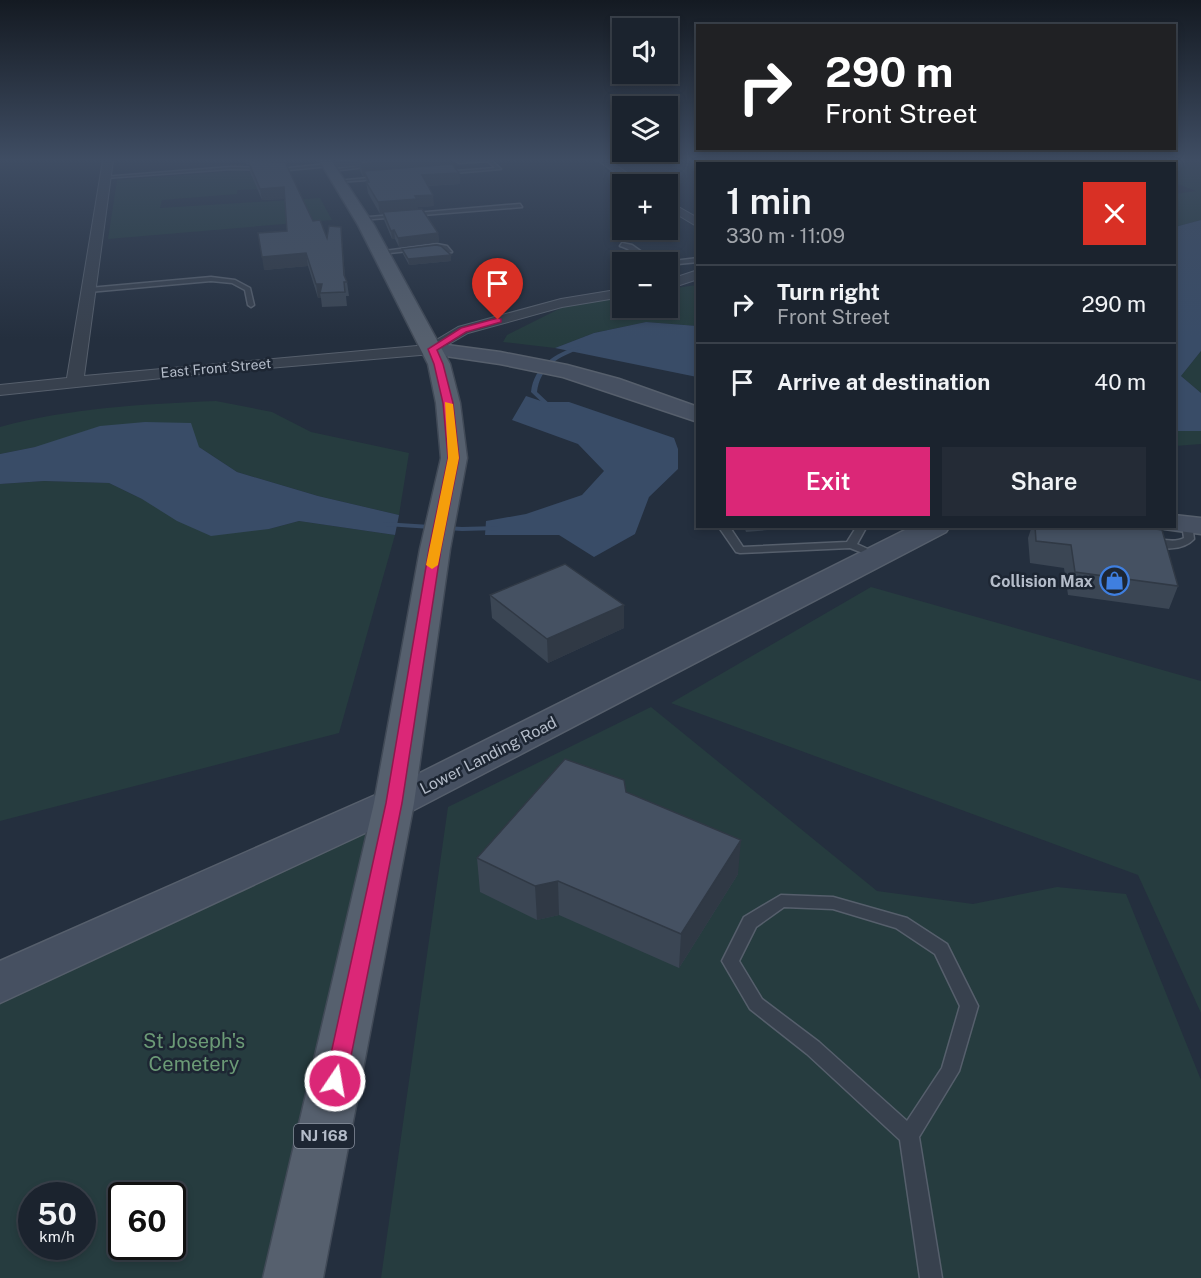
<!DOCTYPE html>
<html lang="en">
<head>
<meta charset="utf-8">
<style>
  body { margin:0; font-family:"Public Sans",sans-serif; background:#242b36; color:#f1f3f6; height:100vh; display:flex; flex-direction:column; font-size:22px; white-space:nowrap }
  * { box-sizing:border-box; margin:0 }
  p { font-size:20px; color:#a0a4aa }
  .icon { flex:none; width:33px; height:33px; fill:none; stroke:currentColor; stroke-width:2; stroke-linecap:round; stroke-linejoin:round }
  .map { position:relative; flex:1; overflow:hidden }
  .side { position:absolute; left:696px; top:162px; width:480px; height:366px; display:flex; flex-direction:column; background:#1b232e; border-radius:0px; box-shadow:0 3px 9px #0003,0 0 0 2px #39404a }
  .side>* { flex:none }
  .hud { position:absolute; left:696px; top:24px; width:480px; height:126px; border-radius:0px; box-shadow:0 3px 9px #0003,0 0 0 2px #39404a; background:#202124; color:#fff; overflow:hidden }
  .controls { position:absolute; left:612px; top:18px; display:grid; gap:12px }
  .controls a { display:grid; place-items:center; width:66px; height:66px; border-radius:0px; background:#1b232e; box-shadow:0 3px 9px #0003,0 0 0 2px #39404a; font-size:30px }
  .speed { position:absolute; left:18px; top:1182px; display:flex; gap:12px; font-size:30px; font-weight:700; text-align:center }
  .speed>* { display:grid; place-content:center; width:78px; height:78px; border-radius:50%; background:#1b232e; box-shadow:0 3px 9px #0003,0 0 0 2px #39404a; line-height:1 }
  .speed small { font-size:15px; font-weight:400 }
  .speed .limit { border:3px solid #111; border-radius:9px; background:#fff; color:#111 }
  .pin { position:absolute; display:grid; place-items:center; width:51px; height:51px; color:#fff; margin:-62px -26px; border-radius:50% 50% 50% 0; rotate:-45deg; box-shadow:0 0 6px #0007 }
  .pin .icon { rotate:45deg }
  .me { position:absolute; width:66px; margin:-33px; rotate:12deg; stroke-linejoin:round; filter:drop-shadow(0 0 4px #0008) }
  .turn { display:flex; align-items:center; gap:21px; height:126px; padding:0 30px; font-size:27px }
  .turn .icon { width:78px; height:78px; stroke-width:2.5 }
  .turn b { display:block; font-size:42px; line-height:51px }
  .round { display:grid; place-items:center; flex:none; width:63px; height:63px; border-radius:0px; background:#242b36 }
  .headline { display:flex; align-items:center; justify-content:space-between; height:102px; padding:0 30px }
  h1 { font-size:36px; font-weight:600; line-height:45px }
  .action { display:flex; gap:12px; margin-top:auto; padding:12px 30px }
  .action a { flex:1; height:69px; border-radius:0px; background:#db2777; color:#fff; font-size:24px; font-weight:600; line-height:69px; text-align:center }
  .action a+a { background:#242b36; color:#f1f3f6 }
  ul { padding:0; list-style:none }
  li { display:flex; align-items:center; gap:18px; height:78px; padding:0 30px; border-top:2px solid #39404a }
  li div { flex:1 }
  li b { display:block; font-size:22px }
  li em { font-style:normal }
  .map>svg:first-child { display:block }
  .green { fill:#263c3f; fill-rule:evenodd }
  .water { fill:#394c67 }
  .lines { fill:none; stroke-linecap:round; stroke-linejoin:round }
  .stream { fill:#394c67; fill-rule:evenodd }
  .service-casing { stroke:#565f6c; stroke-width:3 }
  .minor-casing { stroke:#565f6c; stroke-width:2 }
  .secondary-casing { stroke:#565f6c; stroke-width:3 }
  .primary-casing { stroke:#414a57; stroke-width:3 }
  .service { fill:#38414e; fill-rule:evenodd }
  .minor { fill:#38414e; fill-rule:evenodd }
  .secondary { fill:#465061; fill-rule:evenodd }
  .primary { fill:#56606e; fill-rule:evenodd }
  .wall { fill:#3b4654 }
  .shaded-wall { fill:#303945 }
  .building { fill:#455162; stroke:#303945; stroke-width:1.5 }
  .route { fill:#db2777; stroke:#8e194d; stroke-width:1.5 }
  .slow { fill:#f59e0b }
  .labels { text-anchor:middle; stroke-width:5; stroke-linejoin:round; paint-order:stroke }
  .far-street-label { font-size:14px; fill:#b4bcc9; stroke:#1d2633 }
  .shield { fill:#1d2633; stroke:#878f9c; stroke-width:1.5 }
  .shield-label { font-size:15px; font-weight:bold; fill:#b4bcc9 }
  .poi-label { font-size:16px; font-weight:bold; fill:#b4bcc9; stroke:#1d2633; text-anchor:end }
  .street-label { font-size:16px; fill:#b4bcc9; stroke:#1d2633 }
  .near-park-label { font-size:20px; fill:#6b9a76; stroke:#1d2633 }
</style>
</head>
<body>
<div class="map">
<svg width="1201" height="1278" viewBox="0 0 1201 1278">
  <rect width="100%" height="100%" fill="#242f3e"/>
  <g class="green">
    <polygon points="1201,160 1201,220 1175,227 1175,194 1196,191 1175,183 1174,164 1112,162"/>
    <polygon points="239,171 252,172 261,189 237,190 237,194 162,200 160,208 320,198 332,220 108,239 117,180"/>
    <polygon points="697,285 697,326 646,322 594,333 555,348 503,342 507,335 575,301 622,295 622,308 668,308 668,289"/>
    <polygon points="1201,351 1201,393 1181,376"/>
    <path d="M216,401l56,11 39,20 98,21 -10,62 -81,-19 -81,-24 -38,-25h-164l-35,7v-27c70,-19 143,-23 216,-26z"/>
    <polygon points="1175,431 1201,431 1201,444 1175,446"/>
    <polygon points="44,481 109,483 142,499 269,529 299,521 395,535 339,733 0,821 0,484"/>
    <polygon points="871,587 1201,681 1201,1013 1138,875 671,703"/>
    <polygon points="651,707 877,891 973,904 1057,887 1126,894 1201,1080 1201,1278 381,1278 448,807"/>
    <path d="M394,803l-101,475h-293v-295zM32,1196h50v50h-50zM122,1196h50v50h-50z"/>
  </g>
  <g class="water">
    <polygon points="1201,220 1201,351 1181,376 1201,393 1201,431 1175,431 1175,227"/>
    <polygon points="646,322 697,326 697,377 555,348 594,333"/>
    <polygon points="526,396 544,402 569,402 674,438 678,449 678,469 649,497 635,534 594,557 559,535 485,535 486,521 526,514 582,495 604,471 578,444 512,420"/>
    <polygon points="145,422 191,423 199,447 237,472 318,496 399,515 395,535 299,521 269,529 211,536 177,521 142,499 109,483 44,481 0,484 0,454 35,447 100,426"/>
  </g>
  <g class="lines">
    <g class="stream">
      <path d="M579,346l2,1v2c-22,7 -41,18 -44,43l16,15 -5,1 -17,-16c3,-26 24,-39 48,-46z"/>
      <polygon points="383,522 462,527 498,526 502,528 498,530 462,531 386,526 383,526"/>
    </g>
    <defs>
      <g id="service">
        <polygon points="455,160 491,160 501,169 442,174 444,172 495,168 488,161 459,163"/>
        <polygon points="328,164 330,166 289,170 231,169 105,178 103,177 231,167 289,168"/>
        <polygon points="373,164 375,166 332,171 330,170"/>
        <polygon points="379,177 381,179 338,182 336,181"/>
        <polygon points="520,204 522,207 361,220 358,218"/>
        <path d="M622,243l10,2 24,17c-13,1 -23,-13 -36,-16z"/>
        <polygon points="437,244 447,246 452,252 447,253 443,249 437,248 380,254 377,252"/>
        <polygon points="698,258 698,262 668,265 665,262"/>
        <polygon points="211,277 235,280 250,288 254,305 251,307 248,305 245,290 232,283 211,281 89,292 86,290 89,288"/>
        <path d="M1187,521l5,3 2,15c-11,12 -35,12 -48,3 10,-7 25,3 38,-4l-2,-14z"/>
        <polygon points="718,526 729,526 743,547 847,542 857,526 867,526 857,544 883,556 878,559 850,548 740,553 736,552"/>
        <path d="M781,895l52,2 74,21 40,26 31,62 -19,65 -40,66 23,141h-22l-20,-138 -93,-86 -57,-45 -28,-48 22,-44zM784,907l49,2 63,19 39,26 25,52 -18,62 -35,53 -88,-79 -57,-43 -23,-38 17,-34z"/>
      </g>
      <g id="minor">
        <polygon points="103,160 113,160 84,376 428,345 458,327 561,299 622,289 622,297 562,307 468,333 432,354 210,373 0,395 0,385 67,378"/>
        <polygon points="357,160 398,160 393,163 328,168 323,165 328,162"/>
        <polygon points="597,160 608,160 643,184 632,184"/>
        <polygon points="764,160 874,160 869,163 856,164 773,164"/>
        <polygon points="1033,160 1045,160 1051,164 1037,164"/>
        <polygon points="668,201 698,218 698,227 668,209"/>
        <polygon points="698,270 698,279 668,289 668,280"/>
      </g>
      <g id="secondary">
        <polygon points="432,343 500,352 567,365 619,379 698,407 698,422 563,377 500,364 425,353 422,349 425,345"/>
        <polygon points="1174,515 1201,518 1201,534 1164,529 1162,526 1174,526"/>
        <polygon points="913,526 950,526 946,532 408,813 0,1003 0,961 380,793"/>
      </g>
      <polygon id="primary" points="319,160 331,160 374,225 450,364 460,403 467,458 450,549 414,803 323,1278 263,1278 374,803 420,549 441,458 436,403 428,364 358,225"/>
    </defs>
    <use href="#service" class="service-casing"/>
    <use href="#minor" class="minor-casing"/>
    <use href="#secondary" class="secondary-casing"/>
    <use href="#primary" class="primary-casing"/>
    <use href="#service" class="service"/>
    <use href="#minor" class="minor"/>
    <use href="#secondary" class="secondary"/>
    <use href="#primary" class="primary"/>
  </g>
  <g class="wall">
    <polygon points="245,160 283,160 313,221 327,238 341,227 345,278 347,282 349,296 346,296 347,306 322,307 321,298 318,298 308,266 264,270 287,231 285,199 262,200 250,172 249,165 247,165"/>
    <polygon points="359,160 448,160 449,165 459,173 460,184 428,186 434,206 418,207 418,209 438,233 439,242 399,247 395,239 392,239 384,220 383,214 380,214 368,193 365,176 363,177 360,171"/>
    <polygon points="402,249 451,261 409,265 403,254"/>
    <polygon points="744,526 813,526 746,532"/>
    <polygon points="1032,526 1116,526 1124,527 1124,526 1137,526 1178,586 1169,609 1068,595 1064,568 1030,563 1028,538"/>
    <polygon points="490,595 624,605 624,628 548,663 492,618"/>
    <polygon points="626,792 738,874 679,968 559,915 537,920 480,892 477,858"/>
  </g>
  <g class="shaded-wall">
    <polygon points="415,160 448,160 449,170 364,171 365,176 363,177 361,164"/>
    <polygon points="459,173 460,184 423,186 422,175"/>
    <polygon points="284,187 285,199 262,200 260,189"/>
    <polygon points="433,195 434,206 418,207 418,211 380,214 378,202 415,196"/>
    <polygon points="394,230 395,239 392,239 391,231"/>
    <polygon points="438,233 439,242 399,247 398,238"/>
    <polygon points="306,253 308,266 264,270 262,257"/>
    <polygon points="451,255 451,261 409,265 408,259"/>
    <polygon points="316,284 322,284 320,293 321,298 318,298"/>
    <polygon points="624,605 624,628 548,663 547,639"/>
    <polygon points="741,840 738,874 679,968 681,934"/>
    <polygon points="558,881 559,915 537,920 535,886"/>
  </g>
  <g class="building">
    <polygon points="246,160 283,160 283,161 247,161"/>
    <polygon points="359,160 415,160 361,164"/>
    <polygon points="248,161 285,162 313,221 320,220 327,238 329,226 341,227 344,275 347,282 344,282 345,292 320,293 322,284 316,284 306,253 262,257 258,233 287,231 284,187 260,189"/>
    <polygon points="452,164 459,173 422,175 433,195 415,196 417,199 378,202 366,182 369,182 364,171"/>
    <polygon points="422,209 438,233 398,238 394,230 391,231 383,212"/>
    <polygon points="436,245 441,246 451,255 408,259 402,249"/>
    <polygon points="1035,526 1116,526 1125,528 1125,526 1137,526 1162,530 1178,586 1075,572 1071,545 1036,541"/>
    <polygon points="565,564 624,605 547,639 490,595"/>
    <polygon points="565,759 624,780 626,792 741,840 681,934 558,881 535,886 477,858"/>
  </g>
  <linearGradient id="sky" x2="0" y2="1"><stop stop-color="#141a22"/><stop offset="0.47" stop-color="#3f4d63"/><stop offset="1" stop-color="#3f4d63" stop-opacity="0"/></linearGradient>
  <rect width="1201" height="339" fill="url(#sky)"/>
  <polygon class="route" points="498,318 501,319 501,322 466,332 437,350 443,364 453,403 459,458 441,549 402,803 346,1081 343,1088 335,1091 328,1088 325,1081 386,803 429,549 448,458 443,403 434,364 428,349 461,328"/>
  <polygon class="slow" points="445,402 453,404 459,458 438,565 432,569 426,565 448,458"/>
  <defs>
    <symbol id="shop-ring" viewBox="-11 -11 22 22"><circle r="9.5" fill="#1d2633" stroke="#3f7fe0" stroke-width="1.5"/><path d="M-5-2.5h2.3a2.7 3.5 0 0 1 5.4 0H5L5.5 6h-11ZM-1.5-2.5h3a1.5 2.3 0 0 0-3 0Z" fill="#3f7fe0"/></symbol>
  </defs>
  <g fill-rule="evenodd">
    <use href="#shop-ring" x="1098" y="564" width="33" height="33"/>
  </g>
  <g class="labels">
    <g class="far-street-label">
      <text transform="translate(216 368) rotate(-5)" y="5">East Front Street</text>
    </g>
    <rect class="shield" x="294" y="1124" width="60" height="24" rx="4.5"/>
    <g class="shield-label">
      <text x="324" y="1141">NJ 168</text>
    </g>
    <g class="poi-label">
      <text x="1093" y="587">Collision Max</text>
    </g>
    <g class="street-label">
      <text transform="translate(488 755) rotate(-27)" y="6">Lower Landing Road</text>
    </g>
    <g class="near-park-label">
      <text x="194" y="1048">St Joseph's<tspan x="194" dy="23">Cemetery</tspan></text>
    </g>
  </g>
</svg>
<div class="controls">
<a><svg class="icon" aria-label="sound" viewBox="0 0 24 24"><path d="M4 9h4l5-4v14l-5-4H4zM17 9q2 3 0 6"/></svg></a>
<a><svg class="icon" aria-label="layers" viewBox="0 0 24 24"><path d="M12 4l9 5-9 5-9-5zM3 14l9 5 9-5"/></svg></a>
<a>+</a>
<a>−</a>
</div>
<div class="speed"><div>50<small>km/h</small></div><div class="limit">60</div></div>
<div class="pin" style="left:498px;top:320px;background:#d93025"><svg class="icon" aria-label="arrive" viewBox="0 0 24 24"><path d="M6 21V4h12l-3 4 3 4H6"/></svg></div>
<svg class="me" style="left:335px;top:1081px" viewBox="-20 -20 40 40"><circle r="17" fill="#db2777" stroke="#fff" stroke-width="3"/><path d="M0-11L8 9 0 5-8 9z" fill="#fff"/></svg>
<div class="hud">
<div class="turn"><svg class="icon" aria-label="right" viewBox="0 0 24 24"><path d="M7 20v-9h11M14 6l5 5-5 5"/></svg><div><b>290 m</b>Front Street</div></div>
</div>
<section class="side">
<div class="headline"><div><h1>1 min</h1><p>330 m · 11:09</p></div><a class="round" style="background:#d93025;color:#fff"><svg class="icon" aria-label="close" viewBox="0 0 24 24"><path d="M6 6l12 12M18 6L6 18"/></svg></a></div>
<ul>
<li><svg class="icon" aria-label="right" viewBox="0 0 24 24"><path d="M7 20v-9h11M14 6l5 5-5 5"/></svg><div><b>Turn right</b><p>Front Street</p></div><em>290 m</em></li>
<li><svg class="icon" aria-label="arrive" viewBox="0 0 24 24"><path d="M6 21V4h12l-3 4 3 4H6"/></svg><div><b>Arrive at destination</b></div><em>40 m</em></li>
</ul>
<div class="action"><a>Exit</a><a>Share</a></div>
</section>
</div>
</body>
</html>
